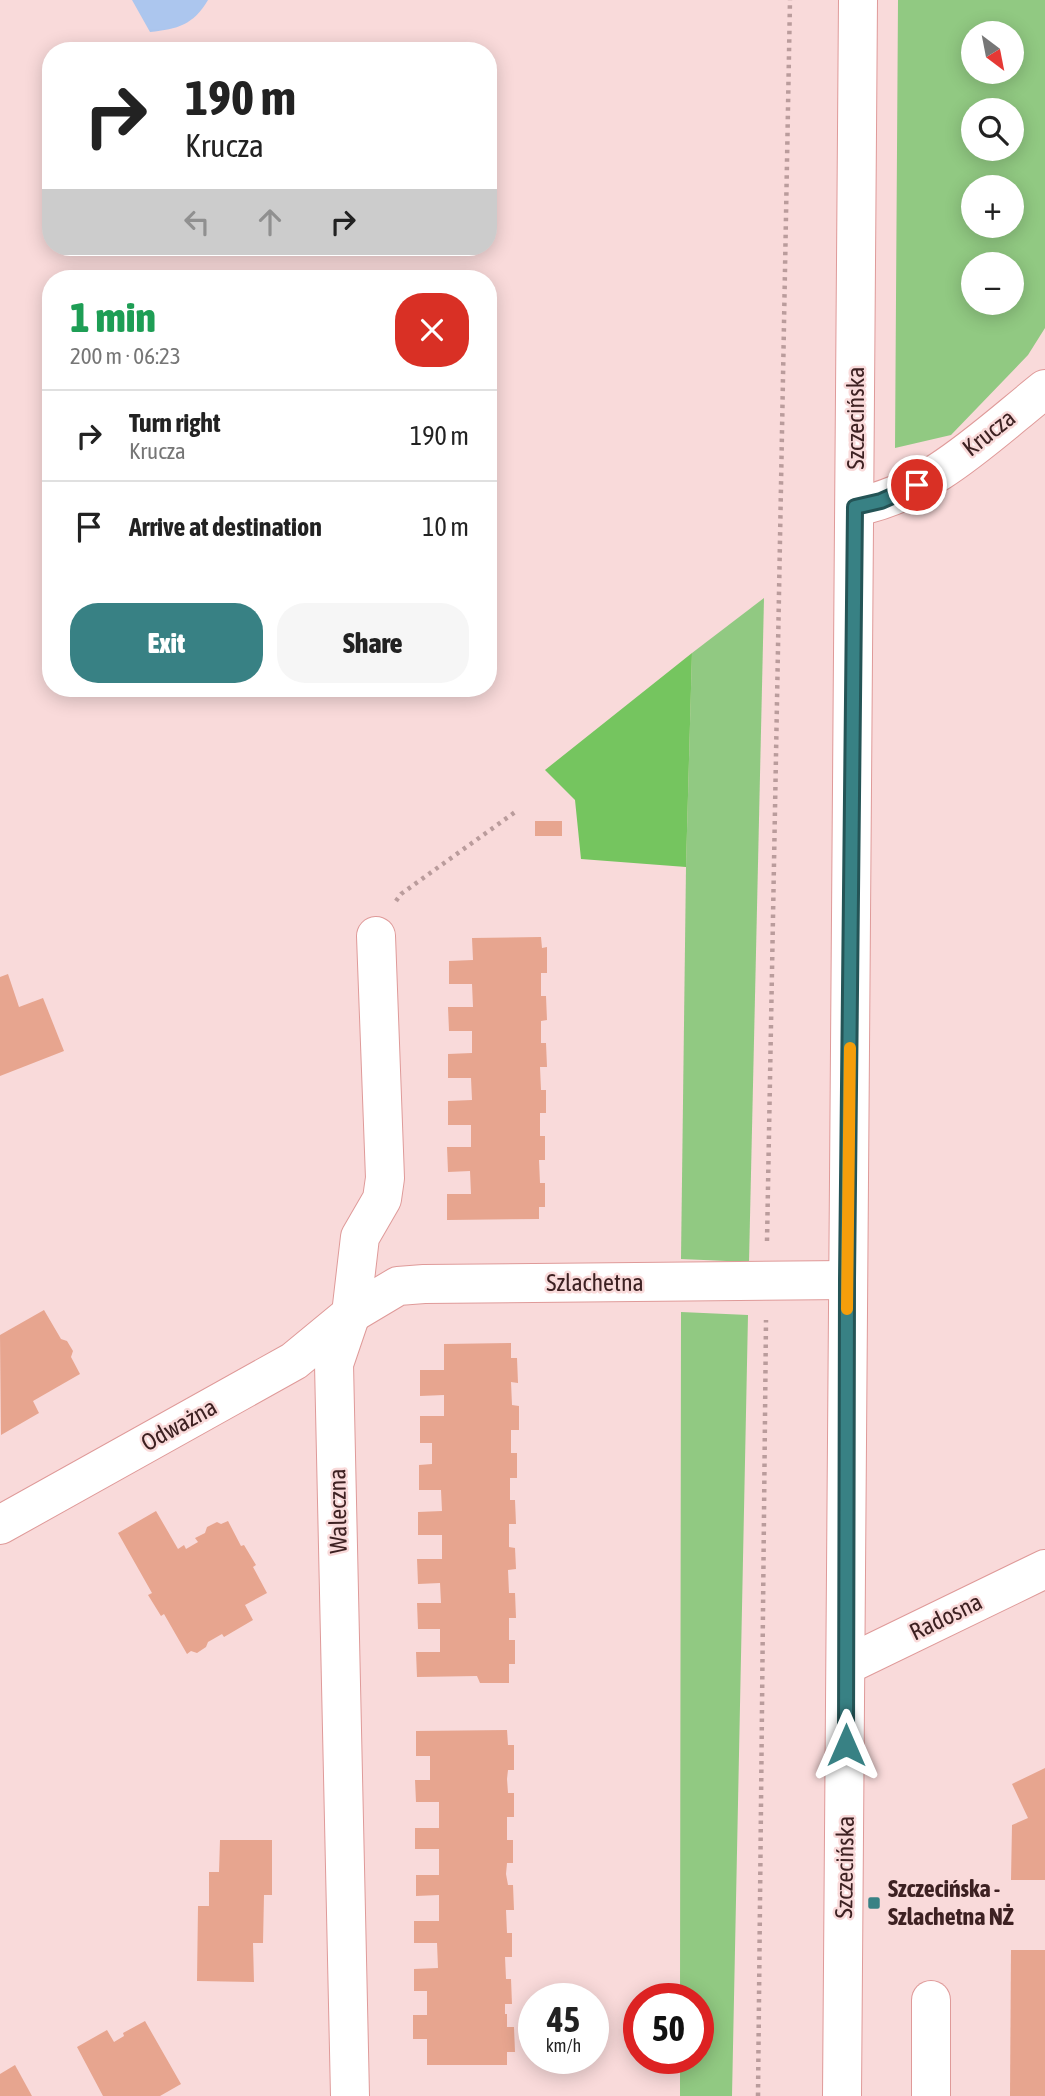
<!DOCTYPE html>
<html lang="en">
<head>
<meta charset="utf-8">
<style>
  body { margin:0; font-family:"Asap Condensed",sans-serif; background:#f6f6f6; color:#222; height:100vh; display:flex; flex-direction:column; font-size:26px; white-space:nowrap }
  * { box-sizing:border-box; margin:0 }
  p { font-size:23px; color:#767676 }
  .icon { flex:none; width:38px; height:38px; fill:none; stroke:currentColor; stroke-width:2; stroke-linecap:round; stroke-linejoin:round }
  .map { position:relative; flex:1; overflow:hidden }
  .details { position:absolute; left:42px; top:270px; width:455px; height:427px; display:flex; flex-direction:column; background:#fff; border-radius:28px; box-shadow:0 4px 18px #0003 }
  .details>* { flex:none }
  .guide { position:absolute; left:42px; top:42px; width:455px; height:214px; border-radius:28px; box-shadow:0 4px 18px #0003; background:#fff; color:#222; overflow:hidden }
  .needle { width:46px; rotate:148deg }
  .tools { position:absolute; left:961px; top:21px; display:grid; gap:14px }
  .tools a { display:grid; place-items:center; width:63px; height:63px; border-radius:50%; background:#fff; box-shadow:0 4px 18px #0003; font-size:35px }
  .speed { position:absolute; left:518px; top:1983px; display:flex; gap:14px; font-size:35px; font-weight:700; text-align:center }
  .speed>* { display:grid; place-content:center; width:91px; height:91px; border-radius:50%; background:#fff; box-shadow:0 4px 18px #0003; line-height:1 }
  .speed small { font-size:18px; font-weight:400 }
  .speed .limit { border:10px solid #d22; background:#fff; color:#111 }
  .pin { position:absolute; display:grid; place-items:center; width:60px; height:60px; color:#fff; margin:-30px; border:4px solid #fff; border-radius:50%; box-shadow:0 2px 7px #0007 }
  .me { position:absolute; width:77px; margin:-38px; rotate:0deg; stroke-linejoin:round; filter:drop-shadow(0 0 5px #0008) }
  .turn { display:flex; align-items:center; gap:24px; height:147px; padding:0 28px; font-size:32px }
  .turn .icon { width:91px; height:91px; stroke-width:2.5 }
  .turn b { display:block; font-size:49px; line-height:60px }
  .lanes { display:flex; align-items:center; height:66px; padding:0 28px; background:#0003; justify-content:center; gap:35px; direction:ltr }
  .lanes .off { opacity:.35 }
  .round { display:grid; place-items:center; flex:none; width:74px; height:74px; border-radius:28px; background:#f6f6f6 }
  .head { display:flex; align-items:center; justify-content:space-between; height:119px; padding:0 28px }
  h1 { font-size:42px; font-weight:800; line-height:52px; color:#1e9e55 }
  .cta { display:flex; gap:14px; margin-top:auto; padding:14px 28px }
  .cta a { flex:1; height:80px; border-radius:28px; background:#388184; color:#fff; font-size:28px; font-weight:800; line-height:80px; text-align:center }
  .cta a+a { background:#f6f6f6; color:#222 }
  ul { padding:0; list-style:none }
  li { display:flex; align-items:center; gap:21px; height:91px; padding:0 28px; border-top:2px solid #e0e0e0 }
  li div { flex:1 }
  li b { display:block; font-size:26px }
  li em { font-style:normal }
  .map>svg:first-child { display:block }
  .green { fill:#91c982; fill-rule:evenodd }
  .forest { fill:#75c55f }
  .water { fill:#acc6ee }
  .building { fill:#e7a58f }
  .lines { fill:none; stroke-linecap:round; stroke-linejoin:round }
  .minor-casing { stroke:#df9a99; stroke-width:40 }
  .major-casing { stroke:#df9a99; stroke-width:40 }
  .path { stroke:#ba9c9c; stroke-width:4.5; stroke-dasharray:3.5 5; stroke-linecap:butt }
  .minor { stroke:#fff; stroke-width:38 }
  .major { stroke:#fff; stroke-width:38 }
  .route-casing { stroke:#245456; stroke-width:18 }
  .route { stroke:#388184; stroke-width:12 }
  .slow { stroke:#f59e0b; stroke-width:12 }
  .poi-dot { fill:#388184; stroke:#f9dada; stroke-width:2.5 }
  .labels { text-anchor:middle; stroke-width:5; stroke-linejoin:round; paint-order:stroke }
  .street-label { font-size:24px; fill:#3d2122; stroke:#f9dada }
  .poi-label { font-size:24px; font-weight:bold; fill:#3d2122; stroke:#f9dada; text-anchor:start }
</style>
</head>
<body>
<div class="map">
<svg width="1045" height="2096" viewBox="0 0 1045 2096">
  <rect width="100%" height="100%" fill="#f9dada"/>
  <g class="green">
    <path d="M898,0h147v328l-17,27 -77,80 -56,13zM973,33h39v39h-39zM973,110h39v39h-39zM973,187h39v39h-39zM973,264h39v39h-39z"/>
    <polygon points="764,598 749,1262 681,1259 686,867 692,653"/>
    <polygon points="681,1312 748,1315 732,2096 680,2096 680,2058 698,2058 698,1998 680,1998"/>
  </g>
  <polygon class="forest" points="692,653 686,867 581,859 575,800 545,770"/>
  <path class="water" d="M132,0h76c-15,25 -30,29 -58,32z"/>
  <g class="building">
    <rect x="535" y="821" width="27" height="15"/>
    <polygon points="541,937 542,948 547,947 547,973 541,973 541,996 546,996 547,1020 541,1021 541,1043 546,1043 547,1067 540,1067 541,1090 546,1090 546,1113 540,1113 540,1136 545,1136 545,1160 539,1160 540,1183 545,1183 545,1207 539,1207 539,1219 447,1220 447,1194 471,1194 470,1171 448,1172 447,1147 471,1147 471,1125 448,1125 448,1101 472,1100 471,1078 448,1078 448,1054 472,1053 472,1031 449,1031 448,1007 473,1007 472,984 449,984 449,961 473,960 472,938"/>
    <polygon points="8,974 19,1007 43,998 64,1051 0,1076 0,977"/>
    <polygon points="44,1310 61,1339 67,1341 73,1351 71,1357 80,1374 33,1401 39,1413 1,1435 0,1335"/>
    <polygon points="511,1343 511,1358 517,1358 518,1383 511,1382 512,1405 519,1406 519,1430 511,1430 511,1453 517,1453 517,1478 510,1478 510,1500 515,1500 516,1524 509,1524 509,1547 515,1548 516,1569 508,1570 509,1593 515,1593 516,1618 509,1618 509,1640 515,1640 515,1664 509,1664 509,1683 480,1683 477,1676 417,1677 416,1652 440,1652 440,1629 418,1629 417,1603 441,1603 440,1583 418,1584 417,1559 442,1559 442,1535 418,1535 418,1512 442,1511 441,1490 419,1490 419,1465 432,1464 432,1443 420,1443 420,1416 444,1416 444,1395 420,1396 420,1370 444,1370 444,1344"/>
    <polygon points="156,1511 178,1549 184,1545 186,1549 198,1542 195,1538 205,1533 207,1527 217,1522 221,1524 228,1521 241,1546 244,1545 256,1565 253,1567 267,1593 245,1605 253,1620 224,1637 222,1634 208,1642 206,1647 197,1653 191,1651 187,1654 164,1614 161,1616 148,1595 152,1593 118,1533"/>
    <polygon points="507,1730 508,1745 514,1745 514,1770 508,1770 507,1779 508,1793 514,1793 514,1817 507,1817 507,1840 513,1840 513,1863 507,1863 506,1874 508,1885 513,1885 514,1910 506,1910 507,1933 512,1933 512,1957 505,1957 506,1979 511,1979 512,2004 505,2004 505,2014 507,2014 507,2027 514,2027 515,2052 507,2052 507,2065 427,2065 427,2039 413,2039 413,2015 427,2015 427,1991 414,1991 414,1969 438,1968 437,1943 414,1943 414,1921 439,1921 439,1895 416,1896 416,1875 439,1875 439,1849 415,1849 415,1828 439,1828 439,1802 416,1802 415,1780 430,1780 430,1756 416,1756 416,1731"/>
    <polygon points="1045,1768 1045,1880 1011,1880 1012,1825 1028,1818 1012,1784"/>
    <polygon points="220,1840 272,1840 272,1895 264,1895 263,1943 253,1943 254,1982 197,1981 198,1906 209,1906 209,1872 219,1872"/>
    <polygon points="1011,1950 1045,1950 1045,2096 1010,2096"/>
    <polygon points="145,2021 181,2084 160,2096 103,2096 77,2047 107,2030 114,2042 124,2036 123,2033"/>
    <rect x="634" y="2039" width="5" height="17"/>
    <polygon points="15,2065 32,2096 0,2096 0,2074"/>
  </g>
  <g class="lines">
    <defs>
      <g id="minor">
        <path d="M855,507c75,-14 132,-72 190,-118"/>
        <polyline points="0,1525 294,1361 351,1314 398,1286 424,1284 847,1280"/>
        <polyline points="847,1665 1045,1569"/>
        <polyline points="931,2000 931,2096"/>
        <polyline points="350,2096 334,1364 351,1314 360,1237 382,1199 385,1178 376,936"/>
      </g>
      <polyline id="major" points="842,2096 858,0"/>
    </defs>
    <use href="#minor" class="minor-casing"/>
    <use href="#major" class="major-casing"/>
    <g class="path">
      <polyline points="396,901 401,894 518,810"/>
      <polyline points="767,1241 790,0"/>
      <polyline points="758,2096 766,1320"/>
    </g>
    <use href="#minor" class="minor"/>
    <use href="#major" class="major"/>
  </g>
  <g class="lines">
    <defs>
      <polyline id="route" points="846,1745 847,1280 855,507 881,501 917,485"/>
    </defs>
    <use href="#route" class="route-casing"/>
    <use href="#route" class="route"/>
    <polyline class="slow" points="847,1309 850,1048"/>
  </g>
  <rect class="poi-dot" x="867" y="1896" width="14" height="14" rx="3.5"/>
  <g class="labels">
    <g class="street-label">
      <text transform="translate(856 418) rotate(-90)" y="8">Szczecińska</text>
      <text transform="translate(989 433) rotate(-38)" y="8">Krucza</text>
      <text x="595" y="1291">Szlachetna</text>
      <text transform="translate(179 1425) rotate(-29)" y="8">Odważna</text>
      <text transform="translate(338 1511) rotate(-91)" y="8">Waleczna</text>
      <text transform="translate(946 1617) rotate(-26)" y="8">Radosna</text>
      <text transform="translate(845 1867) rotate(-89)" y="8">Szczecińska</text>
    </g>
    <g class="poi-label">
      <text x="888" y="1897">Szczecińska -<tspan x="888" dy="28">Szlachetna NŻ</tspan></text>
    </g>
  </g>
</svg>
<div class="tools">
<a><svg class="needle" viewBox="-14 -14 28 28"><path d="M0-13l5 13h-10z" fill="#e53935"/><path d="M0 13l5-13h-10z" fill="#767676"/></svg></a>
<a><svg class="icon" aria-label="search" viewBox="0 0 24 24"><circle cx="10" cy="10" r="6"/><path d="M15 15l6 6"/></svg></a>
<a>+</a>
<a>−</a>
</div>
<div class="speed"><div>45<small>km/h</small></div><div class="limit">50</div></div>
<div class="pin" style="left:917px;top:485px;background:#d93025"><svg class="icon" aria-label="arrive" viewBox="0 0 24 24"><path d="M6 21V4h12l-3 4 3 4H6"/></svg></div>
<svg class="me" style="left:846px;top:1745px" viewBox="-20 -20 40 40"><path d="M0-17L14 15 0 8-14 15z" fill="#388184" stroke="#fff" stroke-width="4"/></svg>
<div class="guide">
<div class="turn"><svg class="icon" aria-label="right" viewBox="0 0 24 24"><path d="M7 20v-9h11M14 6l5 5-5 5"/></svg><div><b>190 m</b>Krucza</div></div>
<div class="lanes"><svg class="icon off" aria-label="left" viewBox="0 0 24 24"><path d="M17 20v-9H6M10 6l-5 5 5 5"/></svg><svg class="icon off" aria-label="ahead" viewBox="0 0 24 24"><path d="M12 20V5M6 11l6-6 6 6"/></svg><svg class="icon" aria-label="right" viewBox="0 0 24 24"><path d="M7 20v-9h11M14 6l5 5-5 5"/></svg></div>
</div>
<section class="details">
<div class="head"><div><h1>1 min</h1><p>200 m · 06:23</p></div><a class="round" style="background:#d93025;color:#fff"><svg class="icon" aria-label="close" viewBox="0 0 24 24"><path d="M6 6l12 12M18 6L6 18"/></svg></a></div>
<ul>
<li><svg class="icon" aria-label="right" viewBox="0 0 24 24"><path d="M7 20v-9h11M14 6l5 5-5 5"/></svg><div><b>Turn right</b><p>Krucza</p></div><em>190 m</em></li>
<li><svg class="icon" aria-label="arrive" viewBox="0 0 24 24"><path d="M6 21V4h12l-3 4 3 4H6"/></svg><div><b>Arrive at destination</b></div><em>10 m</em></li>
</ul>
<div class="cta"><a>Exit</a><a>Share</a></div>
</section>
</div>
</body>
</html>
